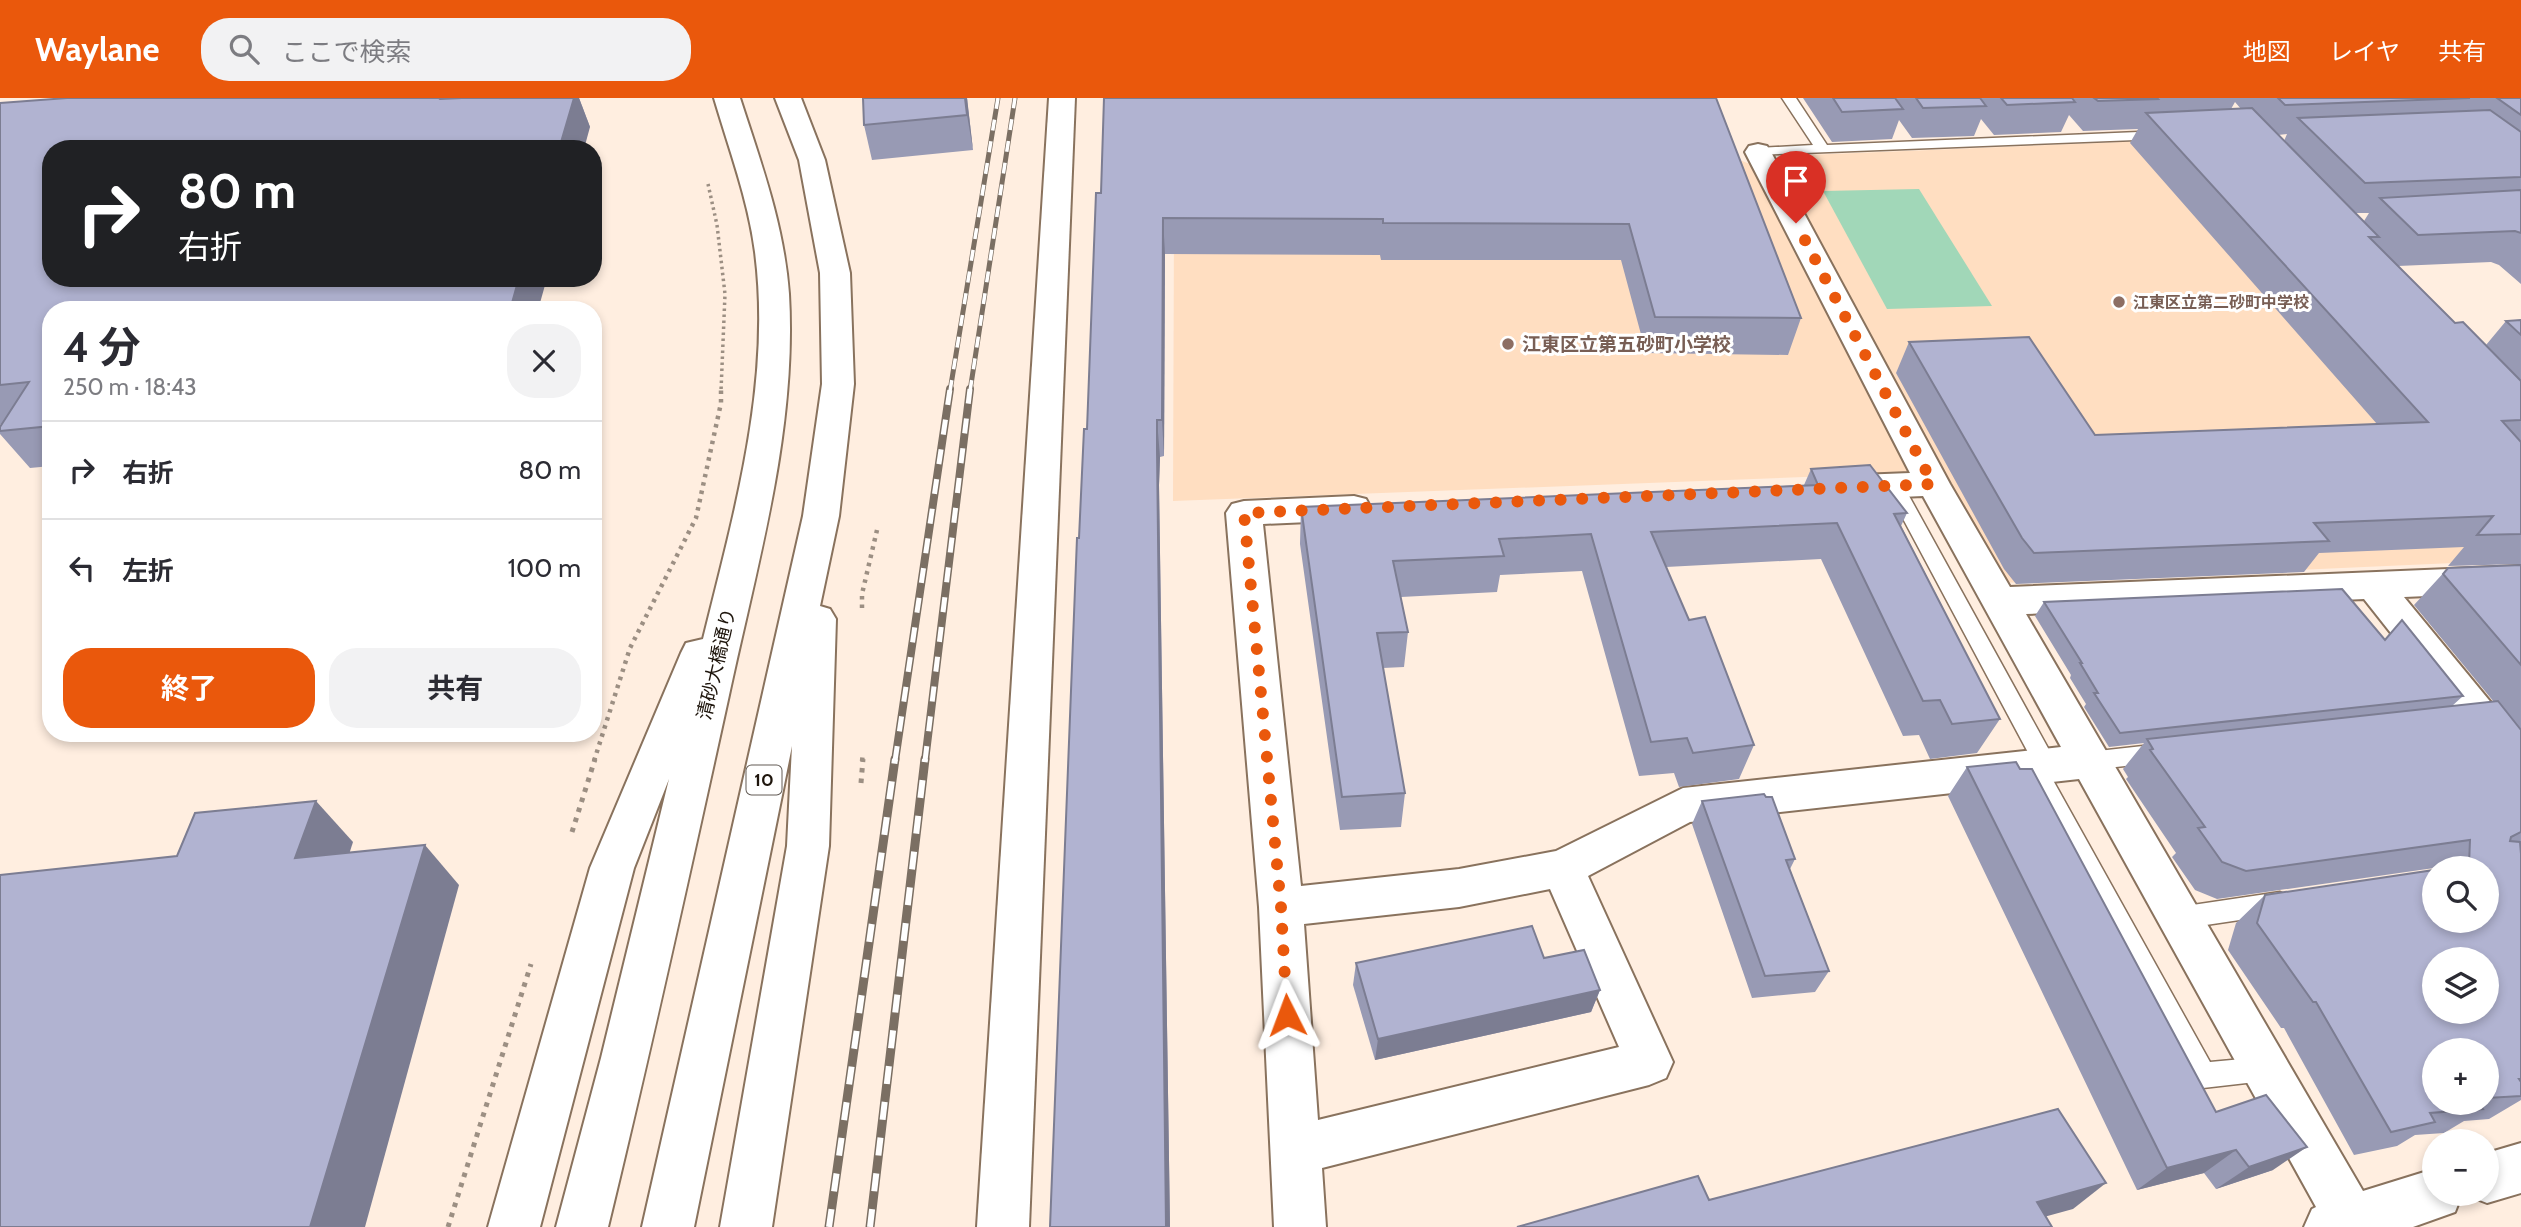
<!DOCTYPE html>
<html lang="ja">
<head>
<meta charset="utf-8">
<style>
  body { margin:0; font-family:Cabin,"Noto Sans JP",sans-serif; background:#f2f2f3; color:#2b2b33; height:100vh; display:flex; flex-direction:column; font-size:26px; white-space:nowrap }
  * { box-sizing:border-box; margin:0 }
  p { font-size:23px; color:#7c7c81 }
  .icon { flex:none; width:38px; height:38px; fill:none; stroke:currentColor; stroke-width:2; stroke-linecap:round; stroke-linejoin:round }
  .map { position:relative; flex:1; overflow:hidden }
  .sheet { position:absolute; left:42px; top:203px; width:560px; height:441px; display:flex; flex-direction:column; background:#fff; border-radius:28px; box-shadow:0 4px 10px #0003 }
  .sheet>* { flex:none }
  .banner { position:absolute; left:42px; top:42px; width:560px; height:147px; border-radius:28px; box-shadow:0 4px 10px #0003; background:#202124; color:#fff; overflow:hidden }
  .tools { position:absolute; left:2422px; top:758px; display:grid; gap:14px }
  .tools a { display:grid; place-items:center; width:77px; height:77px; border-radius:50%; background:#fff; box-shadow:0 4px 10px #0003; font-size:35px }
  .pin { position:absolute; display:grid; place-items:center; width:60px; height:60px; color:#fff; margin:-72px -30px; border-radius:50% 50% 50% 0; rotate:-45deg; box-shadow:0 0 7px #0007 }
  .pin .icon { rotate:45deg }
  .me { position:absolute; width:77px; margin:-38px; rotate:357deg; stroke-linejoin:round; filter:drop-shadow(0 0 5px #0008) }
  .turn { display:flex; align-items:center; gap:24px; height:147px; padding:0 21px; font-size:32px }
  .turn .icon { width:91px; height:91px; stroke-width:2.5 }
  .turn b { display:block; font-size:49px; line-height:60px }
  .round { display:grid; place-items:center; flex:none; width:74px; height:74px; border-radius:28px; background:#f2f2f3 }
  .overview { display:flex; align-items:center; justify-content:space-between; height:119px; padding:0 21px }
  h1 { font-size:42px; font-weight:700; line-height:52px }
  .button { display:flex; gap:14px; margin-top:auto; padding:14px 21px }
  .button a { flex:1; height:80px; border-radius:28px; background:#ea580c; color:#fff; font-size:28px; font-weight:700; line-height:80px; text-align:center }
  .button a+a { background:#f2f2f3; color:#2b2b33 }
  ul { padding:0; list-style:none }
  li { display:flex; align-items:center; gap:21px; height:98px; padding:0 21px; border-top:2px solid #e1e1e2 }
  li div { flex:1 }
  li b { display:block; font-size:26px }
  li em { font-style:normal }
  header { display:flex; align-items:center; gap:42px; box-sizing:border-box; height:98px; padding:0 35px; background:#ea580c; color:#fff }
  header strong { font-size:33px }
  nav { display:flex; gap:38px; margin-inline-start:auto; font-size:24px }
  .search { width:490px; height:63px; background:#f2f2f3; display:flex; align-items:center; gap:18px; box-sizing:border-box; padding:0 24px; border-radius:28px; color:#7c7c81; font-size:26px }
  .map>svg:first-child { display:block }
  .built { fill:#ffdec1 }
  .green { fill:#a1d7b8 }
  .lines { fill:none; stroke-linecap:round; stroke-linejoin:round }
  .service-casing { stroke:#89725d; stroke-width:3 }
  .minor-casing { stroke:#89725d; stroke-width:4 }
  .tertiary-casing { stroke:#89725d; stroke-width:4 }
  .primary-casing { stroke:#89725d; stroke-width:4 }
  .path-far2 { stroke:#9c8f83; stroke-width:3.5; stroke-dasharray:2.5 3.5; stroke-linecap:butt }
  .path-far1 { stroke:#9c8f83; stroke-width:4.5; stroke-dasharray:3.5 5; stroke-linecap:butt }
  .path { stroke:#9c8f83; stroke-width:5; stroke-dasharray:4.5 6; stroke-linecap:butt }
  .service { fill:#fff; fill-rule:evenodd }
  .minor { fill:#fff; fill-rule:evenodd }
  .tertiary { fill:#fff; fill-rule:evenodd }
  .primary { fill:#fff; fill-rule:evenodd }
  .rail-far2-casing { stroke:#7b6f63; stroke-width:5 }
  .rail-far1-casing { stroke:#7b6f63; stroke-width:8 }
  .rail-casing { stroke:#7b6f63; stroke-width:9 }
  .rail-far2 { stroke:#fff; stroke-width:3.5; stroke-dasharray:11; stroke-linecap:butt }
  .rail-far1 { stroke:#fff; stroke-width:5; stroke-dasharray:15; stroke-linecap:butt }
  .rail { stroke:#fff; stroke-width:6; stroke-dasharray:18; stroke-linecap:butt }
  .wall { fill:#989ab4; fill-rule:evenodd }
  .shaded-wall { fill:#7c7d92 }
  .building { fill:#b1b3d1; stroke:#7c7d92; stroke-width:2; fill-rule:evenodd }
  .route { stroke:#ea580c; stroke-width:12; stroke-dasharray:0 21.6 }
  .education-dot { fill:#8d6e63; stroke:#fff; stroke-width:2.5 }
  .labels { text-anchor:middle; stroke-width:6; stroke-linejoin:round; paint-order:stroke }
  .far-education-label { font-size:16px; font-weight:bold; fill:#785e54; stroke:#fff; text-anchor:start }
  .shield { fill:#fff; stroke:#625b55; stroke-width:2 }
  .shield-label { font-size:18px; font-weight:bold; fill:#1e150c }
  .education-label { font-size:19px; font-weight:bold; fill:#785e54; stroke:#fff; text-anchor:start }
  .street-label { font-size:19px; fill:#1e150c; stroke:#fff }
</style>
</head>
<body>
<header>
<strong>Waylane</strong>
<div class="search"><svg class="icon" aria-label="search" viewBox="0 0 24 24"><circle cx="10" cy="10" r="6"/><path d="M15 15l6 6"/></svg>ここで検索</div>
<nav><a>地図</a><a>レイヤ</a><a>共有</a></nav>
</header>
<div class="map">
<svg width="2521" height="1129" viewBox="0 0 2521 1129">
  <rect width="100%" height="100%" fill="#ffeee0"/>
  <g class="built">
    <polygon points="2220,40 2521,462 2002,485 1777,63 1783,58"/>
    <polygon points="1729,58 1750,66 1909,375 1173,403 1174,117"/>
  </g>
  <polygon class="green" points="1919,91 1992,208 1887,211 1823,93"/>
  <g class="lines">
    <defs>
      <g id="service">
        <polygon points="1782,0 1796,0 1827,47 2162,33 2169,37 2162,41 1753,57 1751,54 1753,51 1758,50 1813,47"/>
        <polygon points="1894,381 1901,382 1903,387 2054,661 2057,667 2054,673 2049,675 2210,964 2264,959 2273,962 2277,971 2273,980 2264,983 2203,990 2194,986 2022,668 2025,662 2031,660 1885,387 1887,382"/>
        <polygon points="2161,646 2169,649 2172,655 2169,661 2161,664 2089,672 2081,669 2078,663 2081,657 2089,654"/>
        <polygon points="2280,794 2288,798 2292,805 2288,812 2280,816 2179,831 2170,828 2167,820 2170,812 2179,809"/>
      </g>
      <g id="minor">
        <path d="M1758,46l9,2 4,6 179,332 60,103 511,-21v26l-117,5 117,142v46l-14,-5 -143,-181 -338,15 337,577 71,-22v25h28l-7,18 -42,15h-109l8,-18 4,-2 -237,-428 -389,43 -102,54 85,186 -7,16 -17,7 -327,83 4,59h-52l-15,-320 -33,-394 6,-9 12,-3 110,-5 12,3 5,9 -5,9 -12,3 -91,4 38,362 158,-17 97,-18 127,-63 378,-41 -138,-251 -89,4 -12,-4 -5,-8 5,-8 12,-4 76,-3 -165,-321 4,-6zM1550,791l69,158 -301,73 -14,-196 155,-17z"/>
        <polygon points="2521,1045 2521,1095 2487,1105 2469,1098 2468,1096 2487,1096 2487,1055"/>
      </g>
      <polygon id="tertiary" points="1049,0 1075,0 1029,1129 977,1129"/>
      <g id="primary">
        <path d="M714,0h26c21,65 44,127 49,196 8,136 -32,270 -60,401 -39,178 -78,355 -121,532h-52l45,-169 68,-279 -35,89 -94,359h-52l102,-359 91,-215 5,-10 17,-4c31,-126 69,-256 52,-387 -7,-53 -26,-103 -41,-154z"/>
        <polygon points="775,0 801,0 825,62 850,175 854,286 839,418 820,508 830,511 836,521 829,748 772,1129 720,1129 787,748 792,648 694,1129 642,1129 803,418 822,286 820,175 799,62"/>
      </g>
    </defs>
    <use href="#service" class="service-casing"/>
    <use href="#minor" class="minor-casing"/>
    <use href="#tertiary" class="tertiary-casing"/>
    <use href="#primary" class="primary-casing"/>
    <polyline class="path-far2" points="708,86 717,127 725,196 721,293"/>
    <g class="path-far1">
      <polyline points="862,510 862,496 877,432"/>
      <polyline points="594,663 630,550 696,420 721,305 721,291"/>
      <polyline points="862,663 863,655"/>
    </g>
    <g class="path">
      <polyline points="861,685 863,661"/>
      <polyline points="572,734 595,661"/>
      <polyline points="448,1129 531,866"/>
    </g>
    <use href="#service" class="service"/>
    <use href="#minor" class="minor"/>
    <use href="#tertiary" class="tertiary"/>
    <use href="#primary" class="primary"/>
    <defs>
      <g id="rail-far2">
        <polyline points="950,293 998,0"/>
        <polyline points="970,293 1015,0"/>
      </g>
      <g id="rail-far1">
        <polyline points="895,663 950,291"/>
        <polyline points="925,663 970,291"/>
      </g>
      <g id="rail">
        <polyline points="829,1129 895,661"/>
        <polyline points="870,1129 925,661"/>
      </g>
    </defs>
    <use href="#rail-far2" class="rail-far2-casing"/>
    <use href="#rail-far1" class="rail-far1-casing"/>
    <use href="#rail" class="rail-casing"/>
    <use href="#rail-far2" class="rail-far2"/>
    <use href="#rail-far1" class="rail-far1"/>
    <use href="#rail" class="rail"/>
  </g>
  <g class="wall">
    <polygon points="67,0 579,0 590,29 51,212 51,368 30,370 0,336 0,329 2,326 0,327 0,5"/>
    <polygon points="863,0 967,0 973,52 872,62 864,27"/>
    <polygon points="1716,0 1801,220 1788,257 1646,255 1621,162 1381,162 1380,157 1165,156 1164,358 1160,359 1159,387 1170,1129 1050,1129 1079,440 1087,331 1101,95"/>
    <path d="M1803,0h718v186l-22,-19 -8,-3 -93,4 57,57 31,22 20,-24 15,-1v244l-73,2 16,-19 -145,6 -15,19 -288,12 -12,-15 -108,-196 13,-31 186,93 282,-11 -247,-281 8,-14 -55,2 -14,-16 -8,17 -67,3 -13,-16 -7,17 -62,2 -13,-18 -7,19 -60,3zM2235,4l6,7h-10zM2287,36l-3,7 -6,-6zM2356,115h13l-5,8z"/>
    <polygon points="1811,371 1907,415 1901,428 2000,621 1977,655 1930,661 1919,637 1903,638 1821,461 1666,469 1689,522 1754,647 1739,681 1679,689 1674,675 1639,678 1582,473 1500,477 1497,494 1401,499 1408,534 1404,569 1383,570 1405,695 1401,729 1340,732 1300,446 1301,409 1804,387"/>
    <path d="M2521,467v535l-32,19 -25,2 -20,12 -29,2 -18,11 -43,9 -70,-127h-3l-53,-78 8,-27 29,-28 222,-27h-53l-217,31 -22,-9 -23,-33 4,-4 -50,-74 2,-2 -5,-8 21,-26 -35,4 -25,-40 2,-3 -16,-26 1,-3 -36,-59 9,-14 341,37 17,-19 61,76 -11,10 42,-4 -80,-97 34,-37zM2487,952v52h-53z"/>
    <polygon points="1967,669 2216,1014 2273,1072 2216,1091 2204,1075 2137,1092 1948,698"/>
    <polygon points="1702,703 1795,761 1790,771 1829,873 1815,894 1752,900 1692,726"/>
    <polygon points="1544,860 1600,892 1591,914 1375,962 1353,887 1356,865"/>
  </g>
  <g class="shaded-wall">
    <polygon points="574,0 579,0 590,29 584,51 559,51"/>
    <polygon points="965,0 967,0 973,52 967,17"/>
    <polygon points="1163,120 1165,156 1164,358 1162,322"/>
    <polygon points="519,180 547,180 538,212 510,212"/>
    <polygon points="1157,322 1160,359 1159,387 1170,1129 1166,1129 1157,351"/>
    <polygon points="316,703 353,744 335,800 295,760"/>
    <polygon points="425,747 459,787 365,1129 310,1129"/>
    <polygon points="1600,892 1591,914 1375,962 1378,941"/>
    <polygon points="2307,1049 2273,1072 2216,1091 2249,1069"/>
    <polygon points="2236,1052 2204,1075 2137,1092 2167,1070"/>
    <polygon points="2106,1085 2073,1111 2007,1129 2037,1104"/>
  </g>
  <g class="building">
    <polygon points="67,0 442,0 441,1 462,0 574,0 559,51 51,51 51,180 519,180 510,212 51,212 51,328 0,333 0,329 29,284 0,287 0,5"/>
    <polygon points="863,0 965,0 967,17 864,27"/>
    <polygon points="1104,0 1716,0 1801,220 1655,219 1629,126 1383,125 1383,121 1163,120 1162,322 1157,322 1157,351 1166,1129 1050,1129 1077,440 1079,440 1084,331 1087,331 1096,95 1101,95"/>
    <polygon points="1833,0 1895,0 1903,11 1842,14"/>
    <polygon points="1916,0 1980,0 1986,8 1923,10"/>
    <polygon points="2001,0 2072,0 2075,4 2007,7"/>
    <polygon points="2094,0 2157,0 2158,1 2098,3"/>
    <polygon points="2278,0 2470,0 2285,7"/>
    <polygon points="2497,0 2521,0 2521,17"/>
    <polygon points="2252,10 2379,139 2369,139 2455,225 2463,224 2521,283 2521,322 2502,323 2521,344 2521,436 2477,437 2493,418 2314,425 2329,443 2034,455 2022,440 1909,244 2029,239 2095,337 2428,324 2146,15"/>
    <polygon points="2490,12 2521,34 2521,79 2365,85 2298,20"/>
    <polygon points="2521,92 2521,135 2515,133 2418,137 2380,100"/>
    <polygon points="2521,222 2521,237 2506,223"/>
    <polygon points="1870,367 1907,415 1894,416 2000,621 1952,626 1940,602 1923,603 1837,425 1651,434 1689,522 1705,519 1754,647 1693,655 1687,640 1651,644 1591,436 1499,441 1504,458 1393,463 1408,534 1377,535 1405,695 1342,699 1301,409 1818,387 1811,371"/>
    <polygon points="2521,467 2521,567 2443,476 2448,470"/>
    <polygon points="2342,491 2385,542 2402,522 2463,598 2120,635 2094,595 2098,595 2080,565 2082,565 2044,504"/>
    <path d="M2498,603l23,29v102l-10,5 -1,4 10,1 1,12v225h-2l2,3v14l-34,2v-48h-53v52h45l4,7 -53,4 5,9 -44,10 -75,-130h-3l-56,-79 8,-28 169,-25v50h53v-52h-40l22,-3 1,-25 -224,31 -24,-9 -24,-34 7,-1 -55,-77 3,-1 -6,-10zM2434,861h53v53h-53z"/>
    <polygon points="2016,664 2020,671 2032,671 2216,1014 2266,997 2307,1049 2249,1069 2236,1052 2167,1070 1967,669"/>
    <polygon points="1764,696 1766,699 1772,699 1795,761 1786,762 1829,873 1765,878 1702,703"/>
    <polygon points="316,703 295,760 425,747 310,1129 0,1129 0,777 177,758 195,715"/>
    <polygon points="1532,828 1544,860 1584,852 1600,892 1378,941 1356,865"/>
    <polygon points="2058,1011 2106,1085 2037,1104 2052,1129 1517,1129 1698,1078 1709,1102"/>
  </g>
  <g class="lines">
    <polyline class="route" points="1287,917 1281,809 1244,415 1933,386 1796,125"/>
  </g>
  <g class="education-dot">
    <circle cx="2119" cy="204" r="7"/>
    <circle cx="1508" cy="246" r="7"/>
  </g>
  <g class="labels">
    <g class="far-education-label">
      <text x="2133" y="210">江東区立第二砂町中学校</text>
    </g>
    <rect class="shield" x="746.5" y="667.5" width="35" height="29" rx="5"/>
    <g class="shield-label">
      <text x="764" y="688">10</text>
    </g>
    <g class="education-label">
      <text x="1522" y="253">江東区立第五砂町小学校</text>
    </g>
    <g class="street-label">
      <text transform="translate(716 566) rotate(-77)" y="7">清砂大橋通り</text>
    </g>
  </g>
</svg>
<div class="tools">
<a><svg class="icon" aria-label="search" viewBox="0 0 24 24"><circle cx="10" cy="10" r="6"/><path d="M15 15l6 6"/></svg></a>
<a><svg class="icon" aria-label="layers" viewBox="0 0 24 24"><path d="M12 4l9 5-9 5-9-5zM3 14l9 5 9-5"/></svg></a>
<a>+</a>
<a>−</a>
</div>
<div class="pin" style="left:1796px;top:125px;background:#d93025"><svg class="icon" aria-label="arrive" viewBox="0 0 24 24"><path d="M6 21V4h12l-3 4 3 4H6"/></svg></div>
<svg class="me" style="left:1287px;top:917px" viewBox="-20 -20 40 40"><path d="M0-17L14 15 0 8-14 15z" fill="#ea580c" stroke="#fff" stroke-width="4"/></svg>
<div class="banner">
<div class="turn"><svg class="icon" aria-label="right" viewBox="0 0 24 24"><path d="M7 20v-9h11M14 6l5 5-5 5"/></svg><div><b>80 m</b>右折</div></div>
</div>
<section class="sheet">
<div class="overview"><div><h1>4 分</h1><p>250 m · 18:43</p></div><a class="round"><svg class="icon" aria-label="close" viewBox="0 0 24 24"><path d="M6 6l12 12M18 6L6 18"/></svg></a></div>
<ul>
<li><svg class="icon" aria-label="right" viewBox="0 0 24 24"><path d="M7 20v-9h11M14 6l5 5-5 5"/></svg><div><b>右折</b></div><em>80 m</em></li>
<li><svg class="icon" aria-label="left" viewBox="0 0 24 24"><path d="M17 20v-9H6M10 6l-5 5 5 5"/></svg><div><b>左折</b></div><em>100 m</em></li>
</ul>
<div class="button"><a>終了</a><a>共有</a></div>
</section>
</div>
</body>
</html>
